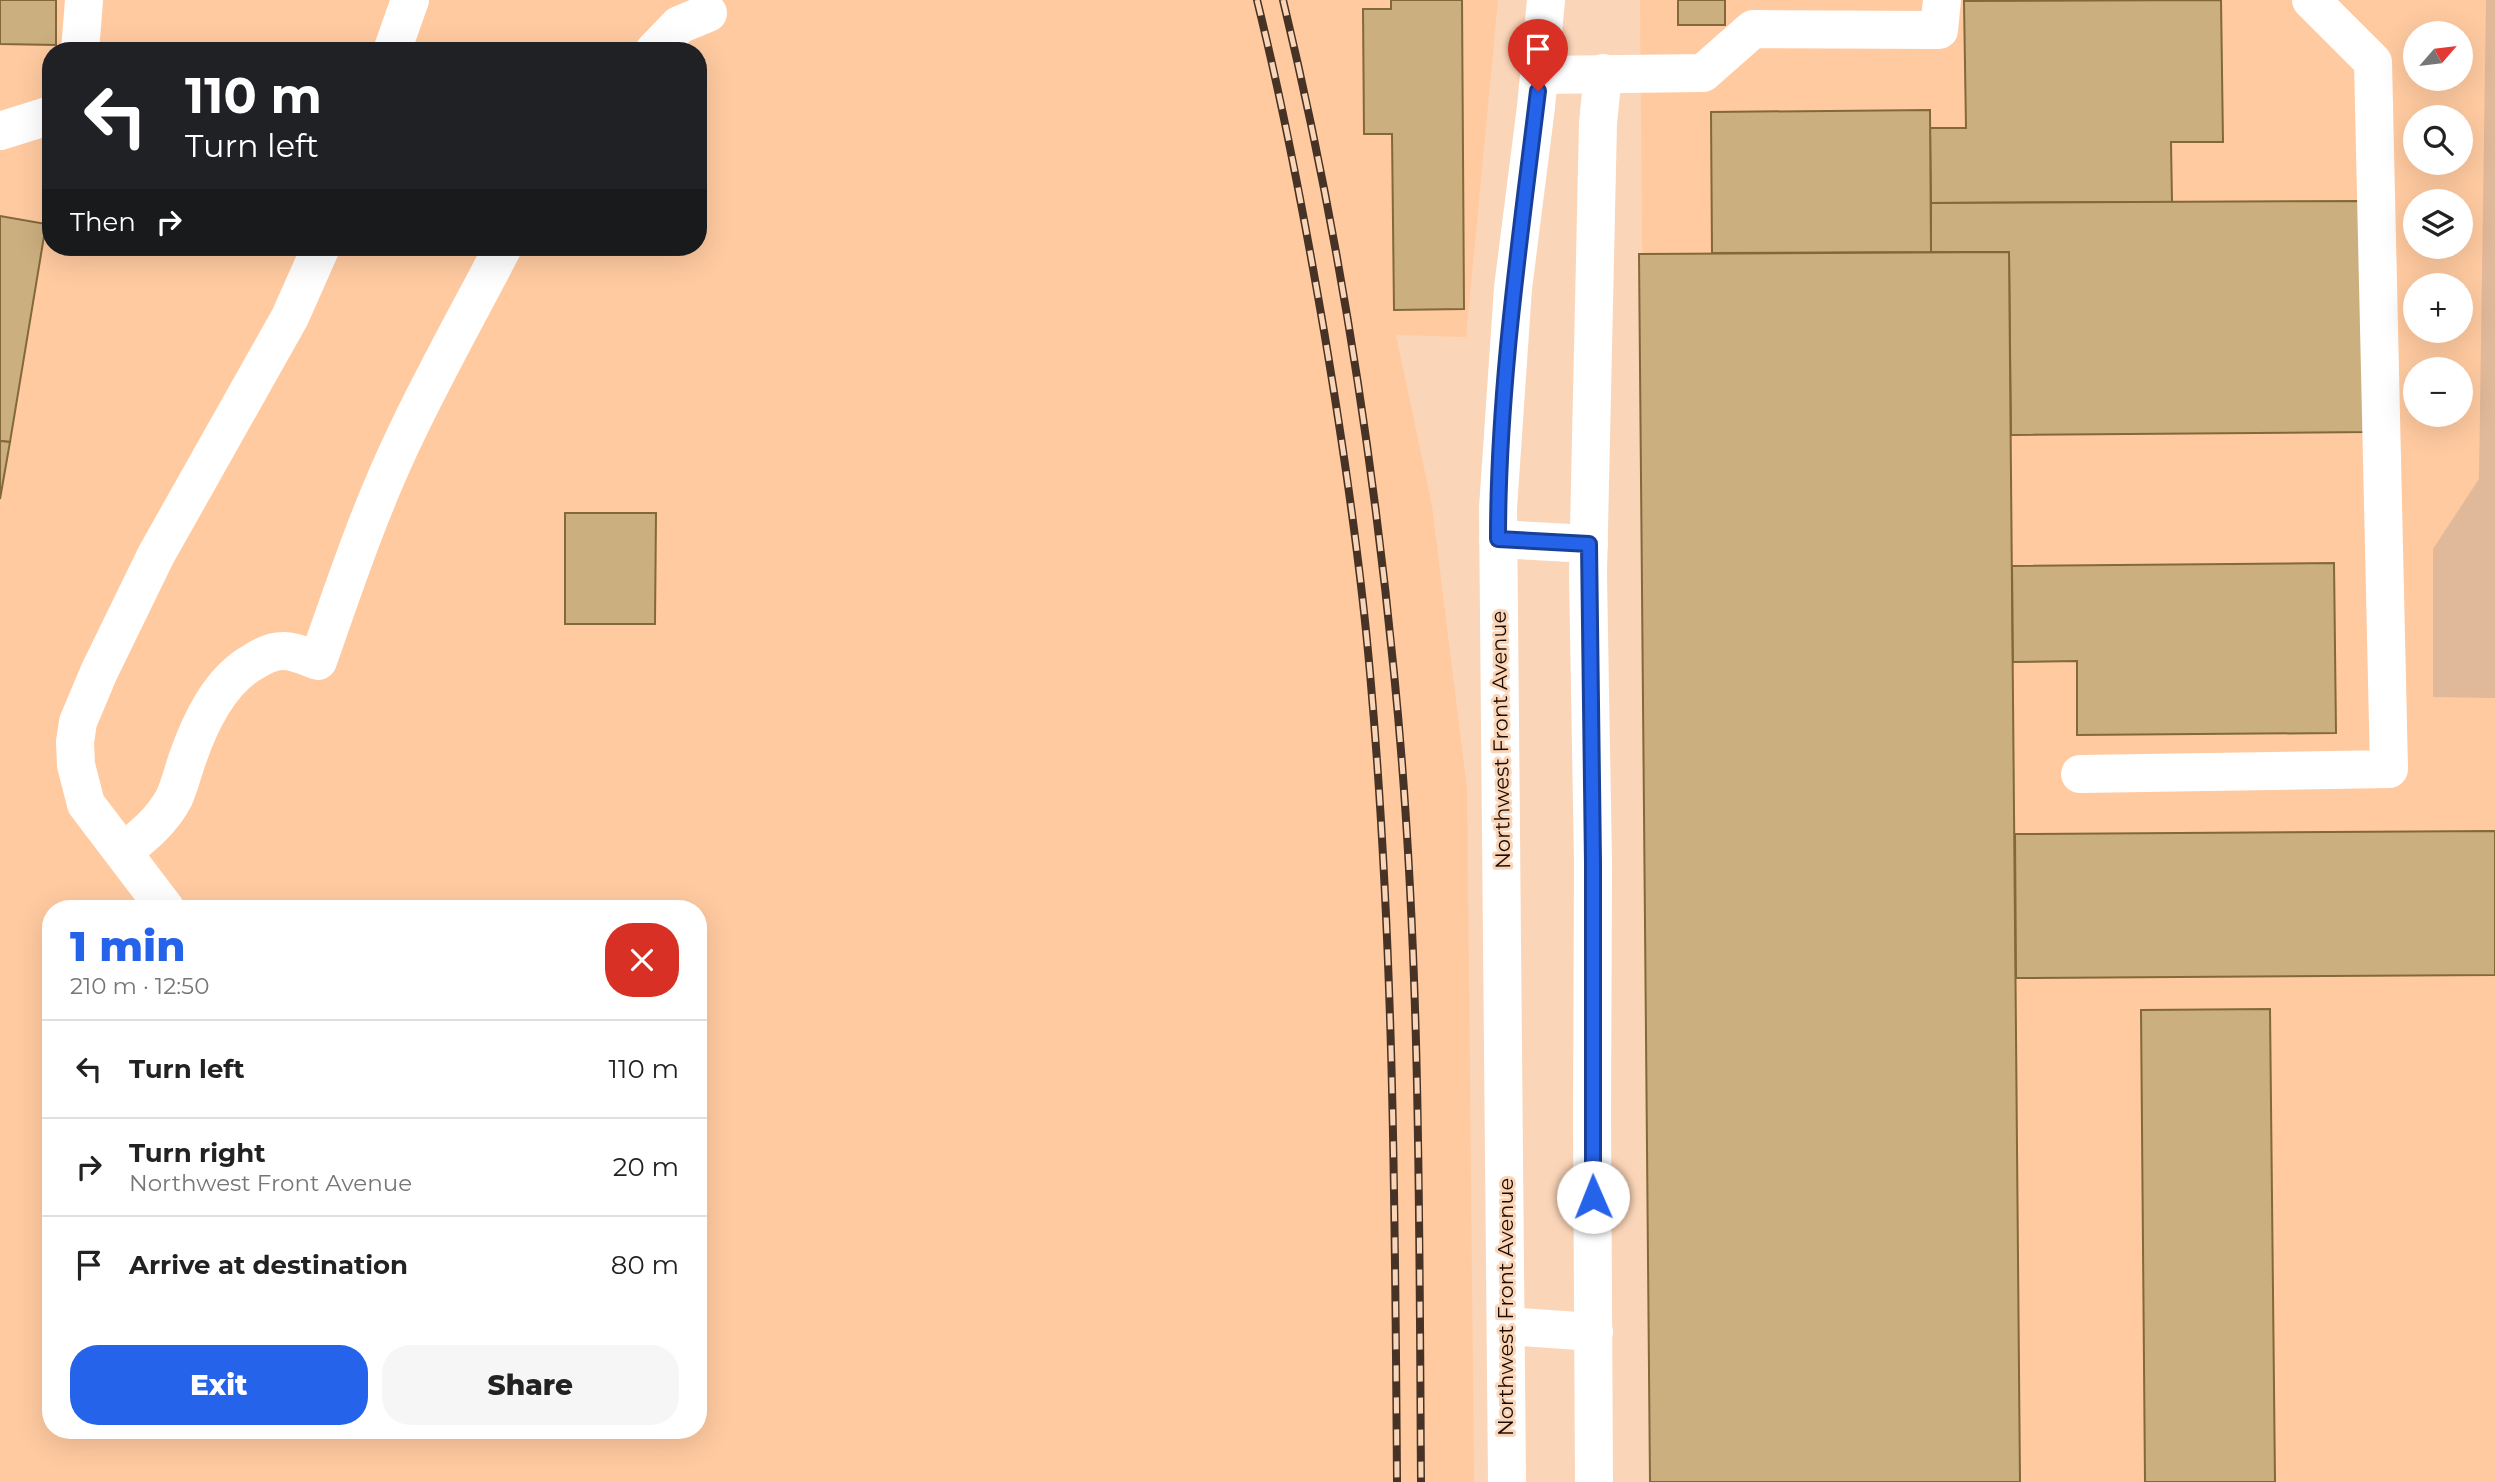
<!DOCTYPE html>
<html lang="en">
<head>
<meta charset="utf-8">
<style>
  body { margin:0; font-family:Montserrat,sans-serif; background:#f6f6f6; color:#222; height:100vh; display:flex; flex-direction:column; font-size:26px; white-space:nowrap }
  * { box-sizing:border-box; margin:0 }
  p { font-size:23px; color:#767676 }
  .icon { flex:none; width:38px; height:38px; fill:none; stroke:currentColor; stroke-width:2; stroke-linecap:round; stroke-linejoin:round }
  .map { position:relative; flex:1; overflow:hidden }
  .sheet { position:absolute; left:42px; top:900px; width:665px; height:539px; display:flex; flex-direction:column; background:#fff; border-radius:28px; box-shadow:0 7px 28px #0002 }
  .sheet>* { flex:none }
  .hud { position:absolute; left:42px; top:42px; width:665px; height:214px; border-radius:28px; box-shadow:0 7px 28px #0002; background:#202124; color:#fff; overflow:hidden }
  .needle { width:46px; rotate:62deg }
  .tools { position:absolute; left:2403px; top:21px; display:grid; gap:14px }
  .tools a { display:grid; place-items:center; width:70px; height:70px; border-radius:50%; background:#fff; box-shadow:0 7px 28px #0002; font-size:35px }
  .pin { position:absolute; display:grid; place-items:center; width:60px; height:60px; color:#fff; margin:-72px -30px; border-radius:50% 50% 50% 0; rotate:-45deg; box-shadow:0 0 7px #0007 }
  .pin .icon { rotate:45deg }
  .me { position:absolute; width:77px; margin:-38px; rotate:359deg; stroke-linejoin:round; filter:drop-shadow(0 0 5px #0008) }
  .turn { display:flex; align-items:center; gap:24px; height:147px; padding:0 28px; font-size:32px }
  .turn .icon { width:91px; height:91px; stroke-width:2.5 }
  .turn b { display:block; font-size:49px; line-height:60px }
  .then { display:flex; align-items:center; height:66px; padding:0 28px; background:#0003; gap:14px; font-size:26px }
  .round { display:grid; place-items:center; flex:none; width:74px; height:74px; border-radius:28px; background:#f6f6f6 }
  .headline { display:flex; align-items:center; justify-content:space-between; height:119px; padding:0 28px }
  h1 { font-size:42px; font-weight:800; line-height:52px; color:#2563eb }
  .cta { display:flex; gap:14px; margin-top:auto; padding:14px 28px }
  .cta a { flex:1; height:80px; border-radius:28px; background:#2563eb; color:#fff; font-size:28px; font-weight:800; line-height:80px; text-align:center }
  .cta a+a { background:#f6f6f6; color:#222 }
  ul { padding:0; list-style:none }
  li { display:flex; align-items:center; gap:21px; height:98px; padding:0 28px; border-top:2px solid #e0e0e0 }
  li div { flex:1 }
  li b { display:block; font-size:26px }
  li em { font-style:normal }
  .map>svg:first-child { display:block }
  .built { fill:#ffcaa0; fill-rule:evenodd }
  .green { fill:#e0b89a }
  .building { fill:#ccaf7f; stroke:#82683a; stroke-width:2 }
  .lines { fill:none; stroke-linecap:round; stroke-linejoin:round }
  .minor { stroke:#fff; stroke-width:38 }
  .major { stroke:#fff; stroke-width:38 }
  .rail-casing { stroke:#463325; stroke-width:8 }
  .rail { stroke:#fbd5b8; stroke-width:5; stroke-dasharray:16; stroke-linecap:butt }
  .route-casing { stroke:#184099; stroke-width:18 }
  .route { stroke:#2563eb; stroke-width:12 }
  .labels { text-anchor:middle; stroke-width:6; stroke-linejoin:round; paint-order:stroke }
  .street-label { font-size:21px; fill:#1a0b01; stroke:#fbd5b8 }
</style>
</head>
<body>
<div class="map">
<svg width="2495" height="1482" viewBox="0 0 2495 1482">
  <rect width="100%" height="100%" fill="#fbd5b8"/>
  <g class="built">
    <path d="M0,0h1498l-32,337 -70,-2 36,171 35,283 7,693h-1474zM51,51h647v196h-647zM51,908h647v522h-647z"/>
    <path d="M1640,0h855v1482h-842zM2415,33h45v46h-45zM2415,117h45v46h-45zM2415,201h45v46h-45zM2415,285h45v46h-45zM2415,369h45v46h-45z"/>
  </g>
  <polygon class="green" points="2486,0 2495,0 2495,698 2433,697 2433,549 2479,479"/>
  <g class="building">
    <polygon points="0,0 56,0 56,45 0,44"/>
    <polygon points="1391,0 1462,0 1464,309 1394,310 1392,134 1364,134 1363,9 1391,9"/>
    <rect x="1678" y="0" width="47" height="25"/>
    <polygon points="2221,0 2223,142 2171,142 2172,202 1931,203 1930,128 1966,128 1964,1"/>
    <polygon points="1930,110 1931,252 1712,253 1711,112"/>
    <polygon points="2365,201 2368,432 2011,435 2009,252 1931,252 1931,203"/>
    <polygon points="0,216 46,224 10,442 0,441"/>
    <polygon points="2009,252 2020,1482 1650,1482 1639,254"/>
    <polygon points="0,441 10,442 0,499"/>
    <polygon points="565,513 656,513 655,624 565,624"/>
    <polygon points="2334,563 2336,733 2077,735 2077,661 2013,662 2012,566"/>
    <polygon points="2495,831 2495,975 2016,978 2015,834"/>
    <polygon points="2270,1009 2275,1482 2145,1482 2141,1010"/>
  </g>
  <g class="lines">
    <g class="minor">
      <polyline points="80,51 84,0"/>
      <polyline points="392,51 410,0"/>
      <polyline points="654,51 679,25 708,13"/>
      <polyline points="1540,75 1703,73 1753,29 1939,30 1942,0"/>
      <polyline points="0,131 51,115"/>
      <polyline points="1498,539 1589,544"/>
      <polyline points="2080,774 2389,769 2373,62 2311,0"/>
      <path d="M123,852c20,-16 39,-31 51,-54 6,-13 9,-27 14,-41 12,-34 31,-76 65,-95 9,-6 19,-11 30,-11 12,0 24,6 35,10 27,-77 53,-155 89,-229 30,-63 64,-123 96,-185"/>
      <polyline points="165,908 86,804 76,765 75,742 78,722 99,672 156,555 290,317 321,247"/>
      <polyline points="1506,1326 1594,1332"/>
      <polyline points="1594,1482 1592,1117 1593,863 1588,574 1598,123 1603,73"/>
    </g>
    <polyline class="major" points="1507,1482 1498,508 1513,288 1536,107 1546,0"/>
    <defs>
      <g id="rail">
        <path d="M1257,0c27,109 48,220 67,331 19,113 36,227 46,342 24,269 25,539 27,809"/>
        <path d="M1283,0c53,220 89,447 111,673 27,268 25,539 27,809"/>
      </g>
    </defs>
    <use href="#rail" class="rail-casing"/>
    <use href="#rail" class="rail"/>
  </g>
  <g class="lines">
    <defs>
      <path id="route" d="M1538,91c-18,149 -40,297 -40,448l91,5 4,319v334"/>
    </defs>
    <use href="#route" class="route-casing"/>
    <use href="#route" class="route"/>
  </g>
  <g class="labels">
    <g class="street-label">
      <text transform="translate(1501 740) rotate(-91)" y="7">Northwest Front Avenue</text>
      <text transform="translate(1506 1307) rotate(-90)" y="7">Northwest Front Avenue</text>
    </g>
  </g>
</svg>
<div class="tools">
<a><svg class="needle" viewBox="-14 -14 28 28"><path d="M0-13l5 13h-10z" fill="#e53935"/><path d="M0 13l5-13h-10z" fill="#767676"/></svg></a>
<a><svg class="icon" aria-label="search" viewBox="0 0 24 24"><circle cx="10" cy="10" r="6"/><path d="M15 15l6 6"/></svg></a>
<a><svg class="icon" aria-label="layers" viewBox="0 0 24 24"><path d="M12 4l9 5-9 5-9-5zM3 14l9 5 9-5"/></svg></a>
<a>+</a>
<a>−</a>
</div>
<div class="pin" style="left:1538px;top:91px;background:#d93025"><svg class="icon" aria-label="arrive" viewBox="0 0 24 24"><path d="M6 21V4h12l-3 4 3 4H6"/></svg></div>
<svg class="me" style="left:1593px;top:1197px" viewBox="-20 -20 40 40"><circle r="19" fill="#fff"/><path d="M0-13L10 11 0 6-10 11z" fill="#2563eb"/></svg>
<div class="hud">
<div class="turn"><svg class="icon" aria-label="left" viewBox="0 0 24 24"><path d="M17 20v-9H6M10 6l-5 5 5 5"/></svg><div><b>110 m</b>Turn left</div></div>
<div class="then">Then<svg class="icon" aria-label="right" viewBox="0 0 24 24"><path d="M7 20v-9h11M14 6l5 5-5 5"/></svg></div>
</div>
<section class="sheet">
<div class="headline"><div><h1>1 min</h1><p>210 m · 12:50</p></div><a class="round" style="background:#d93025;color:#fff"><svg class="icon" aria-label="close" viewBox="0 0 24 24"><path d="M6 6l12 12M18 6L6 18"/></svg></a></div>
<ul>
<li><svg class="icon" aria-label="left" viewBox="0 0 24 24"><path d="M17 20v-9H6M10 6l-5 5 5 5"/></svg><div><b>Turn left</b></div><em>110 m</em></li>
<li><svg class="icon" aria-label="right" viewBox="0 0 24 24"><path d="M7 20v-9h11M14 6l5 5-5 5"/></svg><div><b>Turn right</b><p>Northwest Front Avenue</p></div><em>20 m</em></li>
<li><svg class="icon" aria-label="arrive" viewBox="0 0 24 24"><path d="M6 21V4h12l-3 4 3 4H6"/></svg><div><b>Arrive at destination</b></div><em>80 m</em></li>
</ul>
<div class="cta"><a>Exit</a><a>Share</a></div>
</section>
</div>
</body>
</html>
